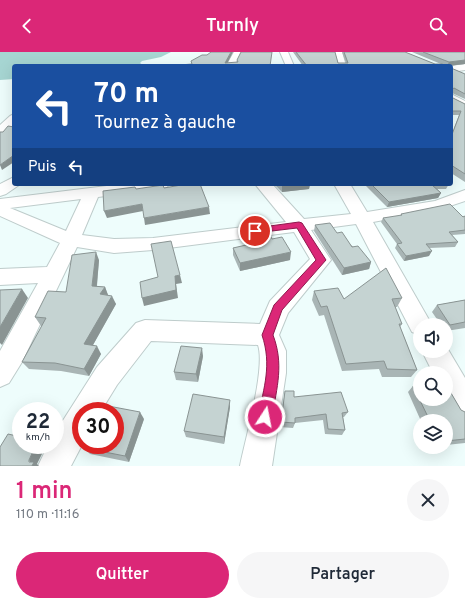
<!DOCTYPE html>
<html lang="fr">
<head>
<meta charset="utf-8">
<style>
  body { margin:0; font-family:Overpass,sans-serif; background:#f6f6f7; color:#1f2937; height:100vh; display:flex; flex-direction:column; font-size:15px; white-space:nowrap }
  * { box-sizing:border-box; margin:0 }
  p { font-size:13px; color:#747a83 }
  .icon { flex:none; width:22px; height:22px; fill:none; stroke:currentColor; stroke-width:2; stroke-linecap:round; stroke-linejoin:round }
  .map { position:relative; height:414px; overflow:hidden }
  .details { display:flex; flex-direction:column; background:#fff; flex:1 }
  .details>* { flex:none }
  .hud { position:absolute; left:12px; top:12px; width:441px; height:122px; border-radius:4px; box-shadow:0 4px 16px #0002; background:#1a4fa0; color:#fff; overflow:hidden }
  .buttons { position:absolute; left:413px; top:266px; display:grid; gap:8px }
  .buttons a { display:grid; place-items:center; width:40px; height:40px; border-radius:50%; background:#fff; box-shadow:0 4px 16px #0002; font-size:20px }
  .speed { position:absolute; left:12px; top:350px; display:flex; gap:8px; font-size:20px; font-weight:700; text-align:center }
  .speed>* { display:grid; place-content:center; width:52px; height:52px; border-radius:50%; background:#fff; box-shadow:0 4px 16px #0002; line-height:1 }
  .speed small { font-size:10px; font-weight:400 }
  .speed .limit { border:6px solid #d22; background:#fff; color:#111 }
  .pin { position:absolute; display:grid; place-items:center; width:34px; height:34px; color:#fff; margin:-17px; border:2px solid #fff; border-radius:50%; box-shadow:0 1px 4px #0007 }
  .me { position:absolute; width:44px; margin:-22px; rotate:11deg; stroke-linejoin:round; filter:drop-shadow(0 0 3px #0008) }
  .turn { display:flex; align-items:center; gap:14px; height:84px; padding:0 16px; font-size:18px }
  .turn .icon { width:52px; height:52px; stroke-width:2.5 }
  .turn b { display:block; font-size:28px; line-height:34px }
  .then { display:flex; align-items:center; height:38px; padding:0 16px; background:#0003; gap:8px; font-size:15px }
  .round { display:grid; place-items:center; flex:none; width:42px; height:42px; border-radius:21px; background:#f6f6f7 }
  .headline { display:flex; align-items:center; justify-content:space-between; height:68px; padding:0 16px }
  h1 { font-size:24px; font-weight:600; line-height:30px; color:#db2777 }
  .cta { display:flex; gap:8px; margin-top:auto; padding:8px 16px }
  .cta a { flex:1; height:46px; border-radius:24px; background:#db2777; color:#fff; font-size:16px; font-weight:600; line-height:46px; text-align:center }
  .cta a+a { background:#f6f6f7; color:#1f2937 }
  header { display:flex; justify-content:space-between; align-items:center; height:52px; padding:0 16px; background:#db2777; color:#fff; font-size:18px; font-weight:600 }
  .map>svg:first-child { display:block }
  .green { fill:#a6d5d2 }
  .lines { fill:none; stroke-linecap:round; stroke-linejoin:round }
  .minor-casing { stroke:#becccb; stroke-width:2 }
  .minor { fill:#fff; fill-rule:evenodd }
  .wall { fill:#a9b5b5 }
  .shaded-wall { fill:#8a9493 }
  .building { fill:#c5d3d2; stroke:#8a9493 }
  .route { fill:#db2777; stroke:#8e194d }
</style>
</head>
<body>
<header><svg class="icon" aria-label="back" viewBox="0 0 24 24"><path d="M15 5l-7 7 7 7"/></svg>Turnly<svg class="icon" aria-label="search" viewBox="0 0 24 24"><circle cx="10" cy="10" r="6"/><path d="M15 15l6 6"/></svg></header>
<div class="map">
<svg width="465" height="414" viewBox="0 0 465 414">
  <rect width="100%" height="100%" fill="#eefdfc"/>
  <polygon class="green" points="0,0 171,0 161,5 142,9 140,11 144,14 14,14 14,27 0,28"/>
  <g class="lines">
    <defs>
      <g id="minor">
        <polygon points="234,0 242,0 235,12 236,14 226,14"/>
        <polygon points="280,0 288,0 294,14 286,14"/>
        <polygon points="334,0 342,0 346,14 338,14"/>
        <polygon points="465,12 465,18 451,20 451,14"/>
        <polygon points="451,42 465,49 465,57 451,50"/>
        <polygon points="14,62 14,73 4,83 0,84 0,73 10,64"/>
        <polygon points="14,125 14,132 20,132 19,133 6,142 0,144 0,132"/>
        <path d="M123,132h46l-2,3 -6,2 -63,8 -16,38 32,4 39,-1 133,-16 -31,-38h17l32,35 47,-5 -17,-30h16l17,28 68,-11 30,-11v11l-27,9 -65,12 59,103h-12v10l-8,-3 -56,-108 -45,6 20,30 -43,53 -9,22 7,16v22l-14,93h-32c5,-26 26,-98 18,-121l-107,-4 -34,44 -16,26h-20l1,34 -11,21h-33l10,-21h7v-12l42,-66 39,-44 9,-3 115,4 10,-23 40,-42 -16,-27 -141,18 -39,3 -37,-6 -55,115 -13,21 -9,4v-36l38,-68 -38,2v-16l47,-2 13,-24 -60,-27v-17zM81,147l-15,32 -56,-23z"/>
        <polygon points="446,294 465,326 465,367 455,363 446,346 446,321 433,321 422,299 446,299"/>
      </g>
    </defs>
    <use href="#minor" class="minor-casing"/>
    <use href="#minor" class="minor"/>
  </g>
  <g class="wall">
    <polygon points="293,0 335,0 338,11 346,11 342,0 405,0 435,12 441,12 412,0 465,0 465,12 448,14 303,14"/>
    <polygon points="451,16 465,22 465,47 452,41 451,45 465,52 465,130 451,121 451,84 459,63 451,63"/>
    <polygon points="274,132 310,132 309,137 282,140"/>
    <polygon points="364,132 449,132 446,137 437,137 441,141 438,146 387,155"/>
    <polygon points="401,162 465,164 465,182 452,183 458,190 455,195 429,196 429,204 404,209 395,196 397,192 381,170 383,166 400,164"/>
    <polygon points="315,173 337,181 371,210 369,217 342,223 314,179"/>
    <polygon points="249,179 272,187 290,208 240,219 233,203 233,196 251,192 249,187"/>
    <polygon points="99,208 97,234 105,235 108,243 116,252 93,293 101,302 89,324 61,319 29,317 22,310 42,274 41,274 35,265 66,240"/>
    <polygon points="314,239 344,247 402,246 397,255 395,255 402,272 400,275 417,318 411,325 382,325 379,317 342,319 324,263 319,264 312,248"/>
    <polygon points="465,248 465,276 446,279 446,273 441,273 432,260 437,253"/>
    <polygon points="203,304 198,330 176,328 174,320"/>
    <polygon points="413,334 451,341 461,358 465,360 465,391 446,393 446,369 421,369 408,340"/>
    <polygon points="285,339 294,345 348,360 344,365 343,365 345,378 342,383 325,382 323,368 295,371 293,376 279,375"/>
    <polygon points="230,355 224,392 186,385 184,379"/>
    <polygon points="144,367 129,410 90,402 84,396"/>
  </g>
  <g class="shaded-wall">
    <polygon points="231,0 233,0 226,14 225,11"/>
    <polygon points="465,8 465,12 447,14 449,10"/>
    <polygon points="14,103 14,110 2,118 0,113"/>
    <polygon points="297,132 310,132 309,137 282,140 282,134"/>
    <polygon points="441,141 438,146 387,155 389,150"/>
    <polygon points="142,152 143,159 107,166 104,159"/>
    <polygon points="209,155 210,162 145,173 144,166"/>
    <polygon points="432,199 429,204 404,209 406,204"/>
    <polygon points="96,200 99,208 96,242 92,234"/>
    <polygon points="291,200 290,208 240,219 240,211"/>
    <polygon points="371,210 369,217 342,223 344,216"/>
    <polygon points="180,223 182,231 176,232 178,246 144,254 142,246 175,224"/>
    <polygon points="105,235 108,243 100,242"/>
    <polygon points="22,237 28,246 2,293 0,291 0,275"/>
    <polygon points="112,244 116,252 89,300 84,292"/>
    <polygon points="97,294 101,302 89,324 84,317"/>
    <polygon points="202,296 203,304 198,330 196,322"/>
    <polygon points="230,348 230,355 224,392 224,385"/>
    <polygon points="140,360 144,367 129,410 125,404"/>
    <polygon points="36,393 42,393 45,396 37,412 39,414 32,414 29,408"/>
  </g>
  <g class="building">
    <polygon points="211,0 231,0 225,11 238,10 237,8 241,0 272,0 270,14 168,14 192,12 191,9 202,3 207,3"/>
    <polygon points="296,0 335,0 338,11 348,11 344,0 405,0 435,12 442,12 447,14 307,14"/>
    <polygon points="423,0 465,0 465,8 449,10"/>
    <polygon points="451,16 465,22 465,42 454,36 451,38 451,45 465,52 465,122 451,113 451,85 461,59 451,59"/>
    <polygon points="8,74 14,75 14,103 0,113 0,80 3,80"/>
    <polygon points="187,132 200,132 209,155 144,166 142,152 104,159 103,139 135,135 136,137 163,133 164,136"/>
    <polygon points="281,132 297,132 282,134"/>
    <polygon points="371,132 439,132 432,133 441,141 389,150"/>
    <polygon points="450,152 463,165 465,164 465,178 449,180 458,190 426,192 432,199 406,204 397,192 402,191 383,166 402,163 401,162"/>
    <polygon points="330,171 337,181 342,180 352,195 358,194 371,210 344,216 315,173"/>
    <polygon points="267,177 272,187 282,185 291,200 240,211 233,196 255,191 249,179"/>
    <polygon points="171,189 180,223 175,224 176,238 142,246 140,230 158,225 151,192"/>
    <polygon points="96,200 92,234 105,235 100,242 112,244 84,292 97,294 84,317 55,311 22,310 46,266 35,265 48,239 66,240 72,203"/>
    <polygon points="386,216 402,246 392,247 402,272 399,272 417,318 387,317 384,309 346,312 327,254 321,255 314,239 338,236 344,247"/>
    <polygon points="22,237 0,275 0,238"/>
    <polygon points="465,248 465,270 450,273 437,253"/>
    <polygon points="181,294 202,296 196,322 174,320"/>
    <polygon points="451,330 451,341 461,358 465,360 465,387 446,389 446,369 430,369 413,334 420,333 420,347 446,347 446,331"/>
    <polygon points="285,339 294,339 294,345 341,340 348,360 342,361 345,378 328,377 326,362 295,366 295,371 281,370"/>
    <polygon points="193,342 230,348 224,385 184,379"/>
    <polygon points="103,353 140,360 125,404 84,396 85,393 115,393 115,359 100,359"/>
    <polygon points="8,382 21,385 21,393 36,393 29,408 29,410 34,410 32,414 0,414 0,395"/>
  </g>
  <path class="route" d="M299,170l3,1 24,37 -44,50 -9,25c11,29 4,52 -1,82l-2,5 -5,2 -5,-2 -2,-5c6,-30 14,-52 4,-82l12,-30 42,-45 -19,-32 -42,5 -4,-2 4,-3z"/>
</svg>
<div class="buttons">
<a><svg class="icon" aria-label="sound" viewBox="0 0 24 24"><path d="M4 9h4l5-4v14l-5-4H4zM17 9q2 3 0 6"/></svg></a>
<a><svg class="icon" aria-label="search" viewBox="0 0 24 24"><circle cx="10" cy="10" r="6"/><path d="M15 15l6 6"/></svg></a>
<a><svg class="icon" aria-label="layers" viewBox="0 0 24 24"><path d="M12 4l9 5-9 5-9-5zM3 14l9 5 9-5"/></svg></a>
</div>
<div class="speed"><div>22<small>km/h</small></div><div class="limit">30</div></div>
<div class="pin" style="left:255px;top:179px;background:#d93025"><svg class="icon" aria-label="arrive" viewBox="0 0 24 24"><path d="M6 21V4h12l-3 4 3 4H6"/></svg></div>
<svg class="me" style="left:265px;top:365px" viewBox="-20 -20 40 40"><circle r="17" fill="#db2777" stroke="#fff" stroke-width="3"/><path d="M0-11L8 9 0 5-8 9z" fill="#fff"/></svg>
<div class="hud">
<div class="turn"><svg class="icon" aria-label="left" viewBox="0 0 24 24"><path d="M17 20v-9H6M10 6l-5 5 5 5"/></svg><div><b>70 m</b>Tournez à gauche</div></div>
<div class="then">Puis<svg class="icon" aria-label="left" viewBox="0 0 24 24"><path d="M17 20v-9H6M10 6l-5 5 5 5"/></svg></div>
</div>
</div>
<section class="details">
<div class="headline"><div><h1>1 min</h1><p>110 m · 11:16</p></div><a class="round"><svg class="icon" aria-label="close" viewBox="0 0 24 24"><path d="M6 6l12 12M18 6L6 18"/></svg></a></div>
<div class="cta"><a>Quitter</a><a>Partager</a></div>
</section>
</body>
</html>
